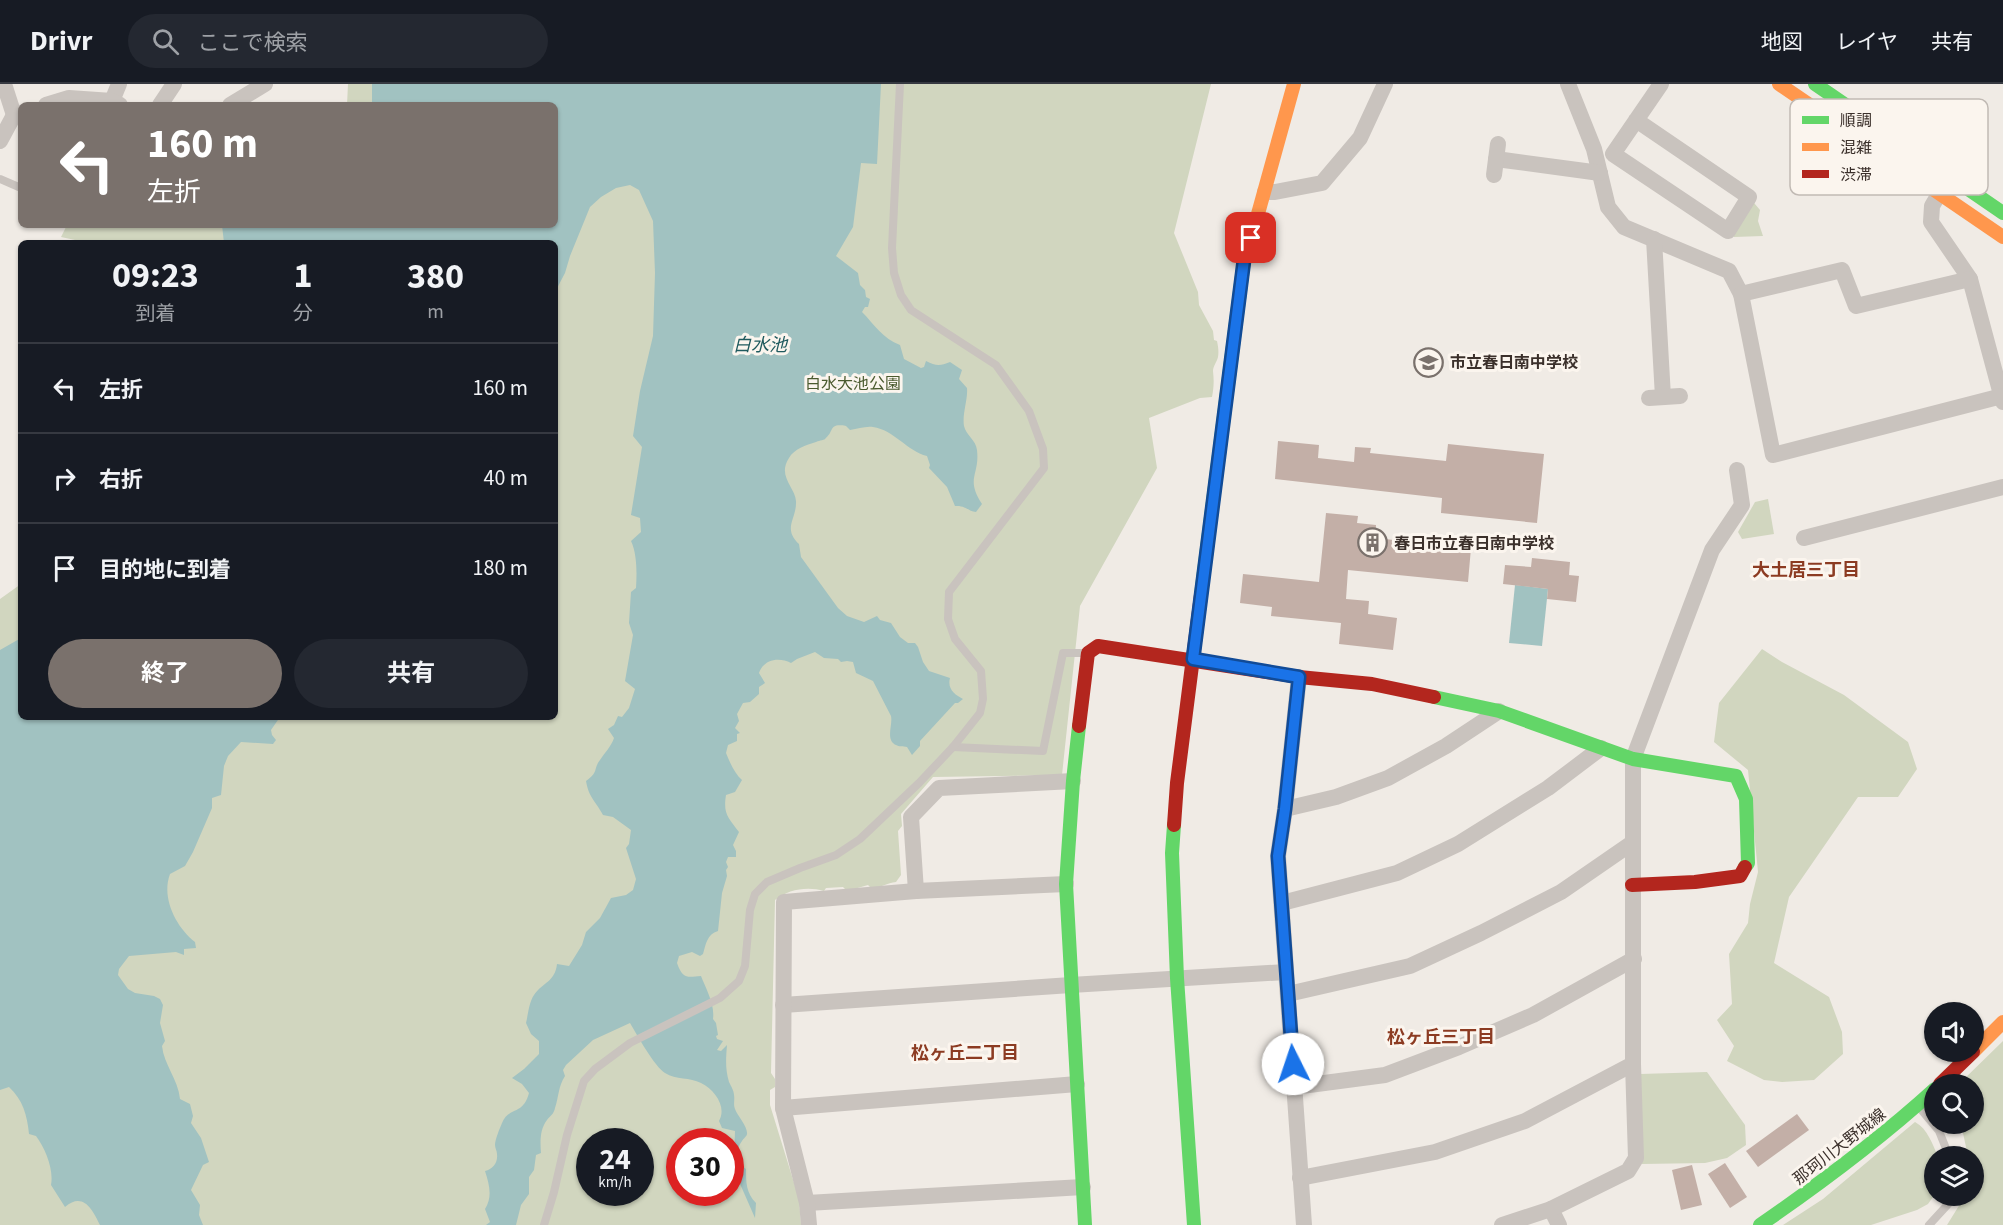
<!DOCTYPE html>
<html lang="ja">
<head>
<meta charset="utf-8">
<style>
  body { margin:0; font-family:"Source Sans 3","Noto Sans JP",sans-serif; background:#242831; color:#f1f3f6; height:100vh; display:flex; flex-direction:column; font-size:22px; white-space:nowrap }
  * { box-sizing:border-box; margin:0 }
  p { font-size:20px; color:#9ea1a6 }
  .icon { flex:none; width:33px; height:33px; fill:none; stroke:currentColor; stroke-width:2; stroke-linecap:round; stroke-linejoin:round }
  .map { position:relative; flex:1; overflow:hidden }
  .panel { position:absolute; left:18px; top:156px; width:540px; height:480px; display:flex; flex-direction:column; background:#171b24; border-radius:9px; box-shadow:0 2px 4px #0004 }
  .panel>* { flex:none }
  .top-card { position:absolute; left:18px; top:18px; width:540px; height:126px; border-radius:9px; box-shadow:0 2px 4px #0004; background:#7a716c; color:#fff; overflow:hidden }
  .controls { position:absolute; left:1924px; top:918px; display:grid; gap:12px }
  .controls a { display:grid; place-items:center; width:60px; height:60px; border-radius:50%; background:#171b24; box-shadow:0 2px 4px #0004; font-size:30px }
  .speed { position:absolute; left:576px; top:1044px; display:flex; gap:12px; font-size:30px; font-weight:700; text-align:center }
  .speed>* { display:grid; place-content:center; width:78px; height:78px; border-radius:50%; background:#171b24; box-shadow:0 2px 4px #0004; line-height:1 }
  .speed small { font-size:15px; font-weight:400 }
  .speed .limit { border:9px solid #d22; background:#fff; color:#111 }
  .pin { position:absolute; display:grid; place-items:center; width:51px; height:51px; color:#fff; margin:-26px; border-radius:12px; box-shadow:0 3px 9px #0006 }
  .me { position:absolute; width:66px; margin:-33px; rotate:356deg; stroke-linejoin:round; filter:drop-shadow(0 0 4px #0008) }
  .turn { display:flex; align-items:center; gap:21px; height:126px; padding:0 30px; font-size:27px }
  .turn .icon { width:78px; height:78px; stroke-width:2.5 }
  .turn b { display:block; font-size:42px; line-height:51px }
  .eta { display:flex; justify-content:space-evenly; align-items:center; height:102px; text-align:center }
  .eta b { font-size:36px; font-weight:700; line-height:42px }
  .button { display:flex; gap:12px; margin-top:auto; padding:12px 30px }
  .button a { flex:1; height:69px; border-radius:36px; background:#7a716c; color:#fff; font-size:24px; font-weight:700; line-height:69px; text-align:center }
  .button a+a { background:#242831; color:#f1f3f6 }
  ul { padding:0; list-style:none }
  li { display:flex; align-items:center; gap:18px; height:90px; padding:0 30px; border-top:2px solid #363941 }
  li div { flex:1 }
  li b { display:block; font-size:22px }
  li em { font-style:normal }
  header { display:flex; align-items:center; gap:36px; box-sizing:border-box; height:84px; padding:0 30px; background:#171b24; border-bottom:2px solid #363941 }
  header strong { font-size:28px }
  nav { display:flex; gap:33px; margin-inline-start:auto; font-size:21px }
  .search { width:420px; height:54px; background:#242831; display:flex; align-items:center; gap:15px; box-sizing:border-box; padding:0 21px; border-radius:33px; color:#9ea1a6; font-size:22px }
  .map>svg:first-child { display:block }
  .green { fill:#d1d6bf; fill-rule:evenodd }
  .water { fill:#a1c2c1 }
  .building { fill:#c3afa7 }
  .lines { fill:none; stroke-linecap:round; stroke-linejoin:round }
  .lane { stroke:#c9c3be; stroke-width:8 }
  .street { stroke:#c9c3be; stroke-width:16 }
  .fast { stroke:#63d668; stroke-width:14 }
  .slow { stroke:#ff974d; stroke-width:14 }
  .jam { stroke:#b3261e; stroke-width:14 }
  .route-casing { stroke:#114b97; stroke-width:15 }
  .route { stroke:#1a73e8; stroke-width:10 }
  .labels { text-anchor:middle; stroke-width:6; stroke-linejoin:round; paint-order:stroke }
  .poi-label { font-size:16px; font-weight:bold; fill:#3b302b; stroke:#fbf5ee; text-anchor:start }
  .park-label { font-size:16px; fill:#4a5a2e; stroke:#fbf5ee }
  .street-label { font-size:16px; fill:#3b302b; stroke:#fbf5ee }
  .water-label { font-size:18px; font-style:italic; fill:#1f5a5e; stroke:#fbf5ee }
  .neighbourhood-label { font-size:18px; font-weight:bold; fill:#8c3b22; stroke:#fbf5ee }
  .key { fill:#fbf5ee; stroke:#c1bab4; stroke-width:1.5 }
  .key-label { font-size:16px; fill:#3b302b }
</style>
</head>
<body>
<header>
<strong>Drivr</strong>
<div class="search"><svg class="icon" aria-label="search" viewBox="0 0 24 24"><circle cx="10" cy="10" r="6"/><path d="M15 15l6 6"/></svg>ここで検索</div>
<nav><a>地図</a><a>レイヤ</a><a>共有</a></nav>
</header>
<div class="map">
<svg width="2003" height="1141" viewBox="0 0 2003 1141">
  <rect width="100%" height="100%" fill="#f0ebe5"/>
  <g class="green">
    <path d="M348,0h863l-37,149 24,59 1,13 14,26 1,9 3,1c1,5 2,10 1,16 -1,5 -5,9 -5,14 1,9 1,16 -1,26l-12,1 -51,20 8,50 -77,138 -18,169 -129,2 -32,37 1,12 -4,5 3,44 -5,7c-9,1 -15,5 -24,7l-4,-4 -21,6 -4,-4 -17,1 -2,3c-16,-5 -36,-2 -49,9l-4,173 4,6v8l-5,3v15l29,94 2,26h-801v-626l21,-15v133h534v-474h-466l-28,-6 6,-12h488v-120h-208zM590,1058h50v50h-50zM680,1058h50v50h-50z"/>
    <polygon points="1749,113 1760,126 1758,137 1763,152 1734,153 1728,147"/>
    <polygon points="1768,415 1774,450 1742,455 1738,448 1755,418"/>
    <polygon points="1762,565 1782,578 1844,611 1908,658 1917,685 1898,713 1858,713 1789,813 1774,879 1829,913 1842,948 1843,970 1814,996 1782,998 1764,996 1727,977 1734,962 1717,936 1732,920 1729,870 1748,839 1750,820 1758,788 1748,686 1714,658 1719,619"/>
    <polygon points="2003,957 2003,1141 1947,1141 1965,1112 1974,1112 1974,1072 1968,1072 1961,1040 1974,1040 1974,1000 1959,1000"/>
    <polygon points="1707,988 1745,1041 1746,1061 1727,1074 1705,1079 1642,1080 1640,990"/>
    <path d="M1915,1038c13,7 17,22 23,34h-3v38l-7,10 -11,6 -46,15h-88l40,-26z"/>
  </g>
  <g class="water">
    <path d="M372,0h509l-4,80 -16,-1 -8,64 -17,29 22,17 2,12 5,5 1,7 4,2 -2,8h-3l-3,5c12,12 21,27 38,33l4,14 17,9 3,-1 2,-6c10,5 14,5 24,1l12,8 -3,9 8,9c1,12 -5,26 -3,38 2,9 12,14 13,24 3,25 -12,28 5,54l-6,8c-7,0 -10,-7 -21,-6l-8,-19 -18,-19 1,-3 -3,-9c-20,-5 -33,-26 -54,-29 -8,-1 -15,2 -23,3l-4,-4c-18,-3 -11,5 -21,13 -1,1 -8,2 -9,3 -10,3 -22,7 -27,16 -12,18 6,29 7,43 1,18 -14,27 3,43l2,13 37,51 9,8 17,6 13,-6 3,4 11,3 9,14 8,6h7l3,4 5,15 6,9 21,7c-3,11 5,17 13,21l-5,4h-3l-35,38v5l-8,9 -5,-8c-4,-1 -8,0 -11,-2 -11,-5 -3,-20 -5,-29l-18,-35 -17,-8 -3,-11 -6,-1 -6,1 -3,-3 -14,-1 -9,-6 -18,7 -6,4c-12,-6 -27,-4 -32,10l6,10 -6,4v7l-9,8 -7,1 -6,11 2,7 -4,7 5,5 -3,1v7l-9,4 -2,8c4,10 9,21 16,27l-7,12 -9,3c-3,19 2,22 13,37l-6,13 3,6v6h-8l-2,5 2,5 -2,3 1,6 -5,17 -4,38c-11,3 -12,13 -15,23l-3,2 -8,-4 -13,4 -2,7c6,17 11,14 24,13 5,13 14,28 12,43l3,4 2,12 -2,1 1,3 6,2 -6,9 4,1 6,-6c-1,13 -2,24 2,37 2,4 5,9 5,13 1,5 -1,9 1,14 2,6 13,18 12,25 0,2 -4,5 -5,7 -7,9 -6,21 4,28 0,13 0,24 10,34l-1,15 -18,-41 -3,-19 1,-27 -13,-3 -3,-7c8,-14 -4,-31 -18,-38 -11,-6 -25,-3 -36,-10 -10,-6 -28,-38 -35,-50l-37,17 -27,25 -3,5 2,6c-7,11 -6,20 -10,32 -1,6 -5,8 -8,12 -7,9 -7,21 -6,33l-5,2 -2,15 -5,7v17l-8,11 -5,20h-30l4,-3 -5,-13c8,-13 4,-25 0,-38 8,-2 13,-8 12,-17 0,-3 -2,-6 -2,-9 0,-6 5,-17 7,-22 7,-17 21,-7 27,-30l-7,-9 -10,-6 12,-9 15,-15v-13l-8,-7 -5,-11c2,-8 3,-21 8,-28 9,-13 21,-13 23,-31l12,2 13,-21 4,-13 14,-14 11,-20 15,-3 7,-5 3,-11 -10,-31 3,-4 2,-14 -18,-13 -10,-2c-8,-15 -14,-17 -17,-34 13,-9 7,-12 14,-21 5,-8 11,-13 14,-22l-6,-9 6,-4 4,-9 4,1 7,-9 6,-19 -10,-8 8,-46 -4,-12 2,-31 5,-4c1,-16 1,-34 -5,-47l10,-9 -1,-14 -9,-3 11,-68 -9,-11 7,-45 13,-55 2,-63 -2,-52 -14,-31 -9,-5 -14,3 -15,9 -11,10 -20,49 -5,17 -10,19v-49h-331l-2,-18h333v-120h-183z"/>
    <polygon points="1515,501 1548,505 1542,562 1509,559"/>
    <path d="M21,554v79h259l-9,13 1,5 4,5 -3,4 -32,-2 -13,14 -4,10 -3,29 -9,3v10l-19,44 -8,14 -15,8c-9,24 6,53 25,68l1,6 -12,1v6l-8,-3 -47,4 -10,13 -1,6 10,14 7,4 19,3 6,3 3,6 -3,18 5,18 -3,5c2,19 16,33 18,53l10,5 3,12 -2,7 10,15 8,24 -6,3 -12,25 9,15 -1,10 4,10h-103c-7,-15 -17,-34 -35,-18l-14,-22c3,-16 -6,-37 -15,-49l-7,-2c-2,-19 -6,-34 -20,-47l-9,3v-440z"/>
  </g>
  <g class="building">
    <polygon points="1278,357 1319,361 1318,374 1354,378 1355,363 1371,364 1370,369 1446,377 1448,360 1544,370 1537,439 1441,429 1442,414 1275,395"/>
    <polygon points="1326,429 1358,432 1357,439 1376,441 1375,454 1471,464 1468,498 1348,486 1346,515 1369,517 1368,530 1397,534 1393,566 1339,560 1341,539 1271,532 1272,523 1240,519 1243,490 1319,498"/>
    <polygon points="1532,474 1570,478 1569,491 1579,492 1576,518 1547,515 1548,505 1503,500 1505,481 1531,483"/>
    <polygon points="1797,1030 1809,1046 1758,1083 1746,1067"/>
    <polygon points="1725,1079 1747,1113 1730,1124 1708,1090"/>
    <polygon points="1692,1081 1702,1121 1681,1126 1672,1086"/>
  </g>
  <g class="lines">
    <g class="lane">
      <polyline points="0,95 21,104"/>
      <polyline points="953,663 1043,667 1063,569 1085,569"/>
      <polyline points="1918,1022 1939,1047 1949,1072"/>
      <polyline points="544,1141 554,1108 567,1051 584,997 595,985 630,959 720,914 739,897 745,882 750,826 755,810 767,798 800,784 836,771 860,755 919,699 953,663 980,629 983,615 981,587 955,555 948,535 949,508 1044,384 1043,365 1029,327 996,281 911,226 901,211 894,189 892,164 900,0"/>
      <polyline points="1929,1141 1951,1117 1951,1112"/>
    </g>
    <g class="street">
      <polyline points="4,0 14,31"/>
      <polyline points="1568,0 1594,65 1608,123 1624,143 1729,187 1741,210"/>
      <polyline points="112,17 119,0"/>
      <polyline points="46,21 69,14 112,17 120,21"/>
      <polyline points="160,21 174,0"/>
      <polyline points="230,21 265,0"/>
      <polyline points="1636,36 1749,113 1728,147 1613,70 1661,0"/>
      <polyline points="0,57 14,31 21,29"/>
      <polyline points="1496,75 1600,89"/>
      <polyline points="1494,91 1498,60"/>
      <polyline points="1265,108 1275,108 1322,99 1360,54 1385,0"/>
      <polyline points="1939,110 1932,122 1931,138 1970,195 2003,318"/>
      <polyline points="1654,155 1663,313"/>
      <polyline points="1970,195 1856,222 1842,186 1741,210 1773,371 2002,312"/>
      <polyline points="1649,314 1680,312"/>
      <polyline points="1804,454 2003,403"/>
      <polyline points="1299,593 1285,725 1278,772 1304,1141"/>
      <polyline points="1285,725 1336,713 1388,694 1446,662 1499,627"/>
      <polyline points="916,807 911,733 939,704 1073,697"/>
      <polyline points="1282,819 1397,789 1458,760 1548,704 1601,664"/>
      <polyline points="1288,910 1410,882 1481,849 1561,808 1632,759"/>
      <polyline points="783,921 1071,901 1286,888"/>
      <polyline points="1294,1003 1385,991 1459,963 1533,931 1634,875"/>
      <polyline points="783,1024 1077,1000"/>
      <polyline points="1300,1094 1435,1068 1525,1037 1633,980"/>
      <polyline points="807,1119 1083,1103"/>
      <polyline points="1551,1125 1559,1141"/>
      <polyline points="809,1141 807,1119 783,1024 784,818 916,807 1066,800"/>
      <polyline points="1502,1141 1551,1125 1628,1087 1636,1074 1633,980 1633,675 1712,466 1742,421 1737,386"/>
    </g>
    <g class="fast">
      <polyline points="1815,0 2003,129"/>
      <polyline points="1201,511 1244,176 1256,137"/>
      <polyline points="1434,613 1499,627 1633,675 1736,692 1746,715 1748,779 1745,783"/>
      <polyline points="1079,642 1073,697 1066,800 1085,1141"/>
      <polyline points="1174,741 1172,769 1177,894 1194,1141"/>
      <path d="M1760,1141c61,-42 120,-86 175,-136"/>
    </g>
    <g class="slow">
      <polyline points="1779,0 2003,153"/>
      <polyline points="1256,137 1294,0"/>
      <polyline points="1974,967 2003,938"/>
    </g>
    <g class="jam">
      <polyline points="1079,642 1088,569 1098,562 1299,593 1372,600 1434,613"/>
      <polyline points="1174,741 1177,699 1201,511"/>
      <polyline points="1632,801 1695,798 1740,792 1745,783"/>
      <polyline points="1940,1000 1973,968"/>
    </g>
  </g>
  <g class="lines">
    <defs>
      <polyline id="route" points="1251,154 1244,176 1193,575 1299,593 1285,725 1278,772 1293,980"/>
    </defs>
    <use href="#route" class="route-casing"/>
    <use href="#route" class="route"/>
  </g>
  <defs>
    <symbol id="school-ring" viewBox="-11 -11 22 22"><circle r="9.5" fill="#fbf5ee" stroke="#7a716c" stroke-width="1.5"/><path d="M0-5L7-2L0 1L-7-2ZM-4 1L0 2.5L4 1V4Q0 6-4 4Z" fill="#7a716c"/></symbol>
    <symbol id="building-ring" viewBox="-11 -11 22 22"><circle r="9.5" fill="#fbf5ee" stroke="#7a716c" stroke-width="1.5"/><path d="M-4-6H4V6H1V3H-1V6H-4ZM-2.5-4.3h1.7v1.8h-1.7ZM.8-4.3h1.7v1.8H.8ZM-2.5-1h1.7V.8h-1.7ZM.8-1h1.7V.8H.8Z" fill="#7a716c"/></symbol>
  </defs>
  <g fill-rule="evenodd">
    <use href="#school-ring" x="1412" y="262" width="33" height="33"/>
    <use href="#building-ring" x="1356" y="442" width="33" height="33"/>
  </g>
  <g class="labels">
    <g class="poi-label">
      <text x="1450" y="284">市立春日南中学校</text>
      <text x="1394" y="465">春日市立春日南中学校</text>
    </g>
    <g class="park-label">
      <text x="853" y="305">白水大池公園</text>
    </g>
    <g class="street-label">
      <text transform="translate(1839 1062) rotate(-38)" y="6">那珂川大野城線</text>
    </g>
    <g class="water-label">
      <text x="760" y="267">白水池</text>
    </g>
    <g class="neighbourhood-label">
      <text x="1806" y="492">大土居三丁目</text>
      <text x="1441" y="959">松ヶ丘三丁目</text>
      <text x="965" y="975">松ヶ丘二丁目</text>
    </g>
  </g>
  <rect x="1790" y="15" width="198" height="96" rx="9" class="key"/>
  <rect x="1802" y="32" width="27" height="8" fill="#63d668"/>
  <rect x="1802" y="59" width="27" height="8" fill="#ff974d"/>
  <rect x="1802" y="86" width="27" height="8" fill="#b3261e"/>
  <g class="key-label">
    <text x="1840" y="42">順調</text>
    <text x="1840" y="69">混雑</text>
    <text x="1840" y="96">渋滞</text>
  </g>
</svg>
<div class="controls">
<a><svg class="icon" aria-label="sound" viewBox="0 0 24 24"><path d="M4 9h4l5-4v14l-5-4H4zM17 9q2 3 0 6"/></svg></a>
<a><svg class="icon" aria-label="search" viewBox="0 0 24 24"><circle cx="10" cy="10" r="6"/><path d="M15 15l6 6"/></svg></a>
<a><svg class="icon" aria-label="layers" viewBox="0 0 24 24"><path d="M12 4l9 5-9 5-9-5zM3 14l9 5 9-5"/></svg></a>
</div>
<div class="speed"><div>24<small>km/h</small></div><div class="limit">30</div></div>
<div class="pin" style="left:1251px;top:154px;background:#d93025"><svg class="icon" aria-label="arrive" viewBox="0 0 24 24"><path d="M6 21V4h12l-3 4 3 4H6"/></svg></div>
<svg class="me" style="left:1293px;top:980px" viewBox="-20 -20 40 40"><circle r="19" fill="#fff"/><path d="M0-13L10 11 0 6-10 11z" fill="#1a73e8"/></svg>
<div class="top-card">
<div class="turn"><svg class="icon" aria-label="left" viewBox="0 0 24 24"><path d="M17 20v-9H6M10 6l-5 5 5 5"/></svg><div><b>160 m</b>左折</div></div>
</div>
<section class="panel">
<div class="eta">
<div><b>09:23</b><p>到着</p></div>
<div><b>1</b><p>分</p></div>
<div><b>380</b><p>m</p></div>
</div>
<ul>
<li><svg class="icon" aria-label="left" viewBox="0 0 24 24"><path d="M17 20v-9H6M10 6l-5 5 5 5"/></svg><div><b>左折</b></div><em>160 m</em></li>
<li><svg class="icon" aria-label="right" viewBox="0 0 24 24"><path d="M7 20v-9h11M14 6l5 5-5 5"/></svg><div><b>右折</b></div><em>40 m</em></li>
<li><svg class="icon" aria-label="arrive" viewBox="0 0 24 24"><path d="M6 21V4h12l-3 4 3 4H6"/></svg><div><b>目的地に到着</b></div><em>180 m</em></li>
</ul>
<div class="button"><a>終了</a><a>共有</a></div>
</section>
</div>
</body>
</html>
